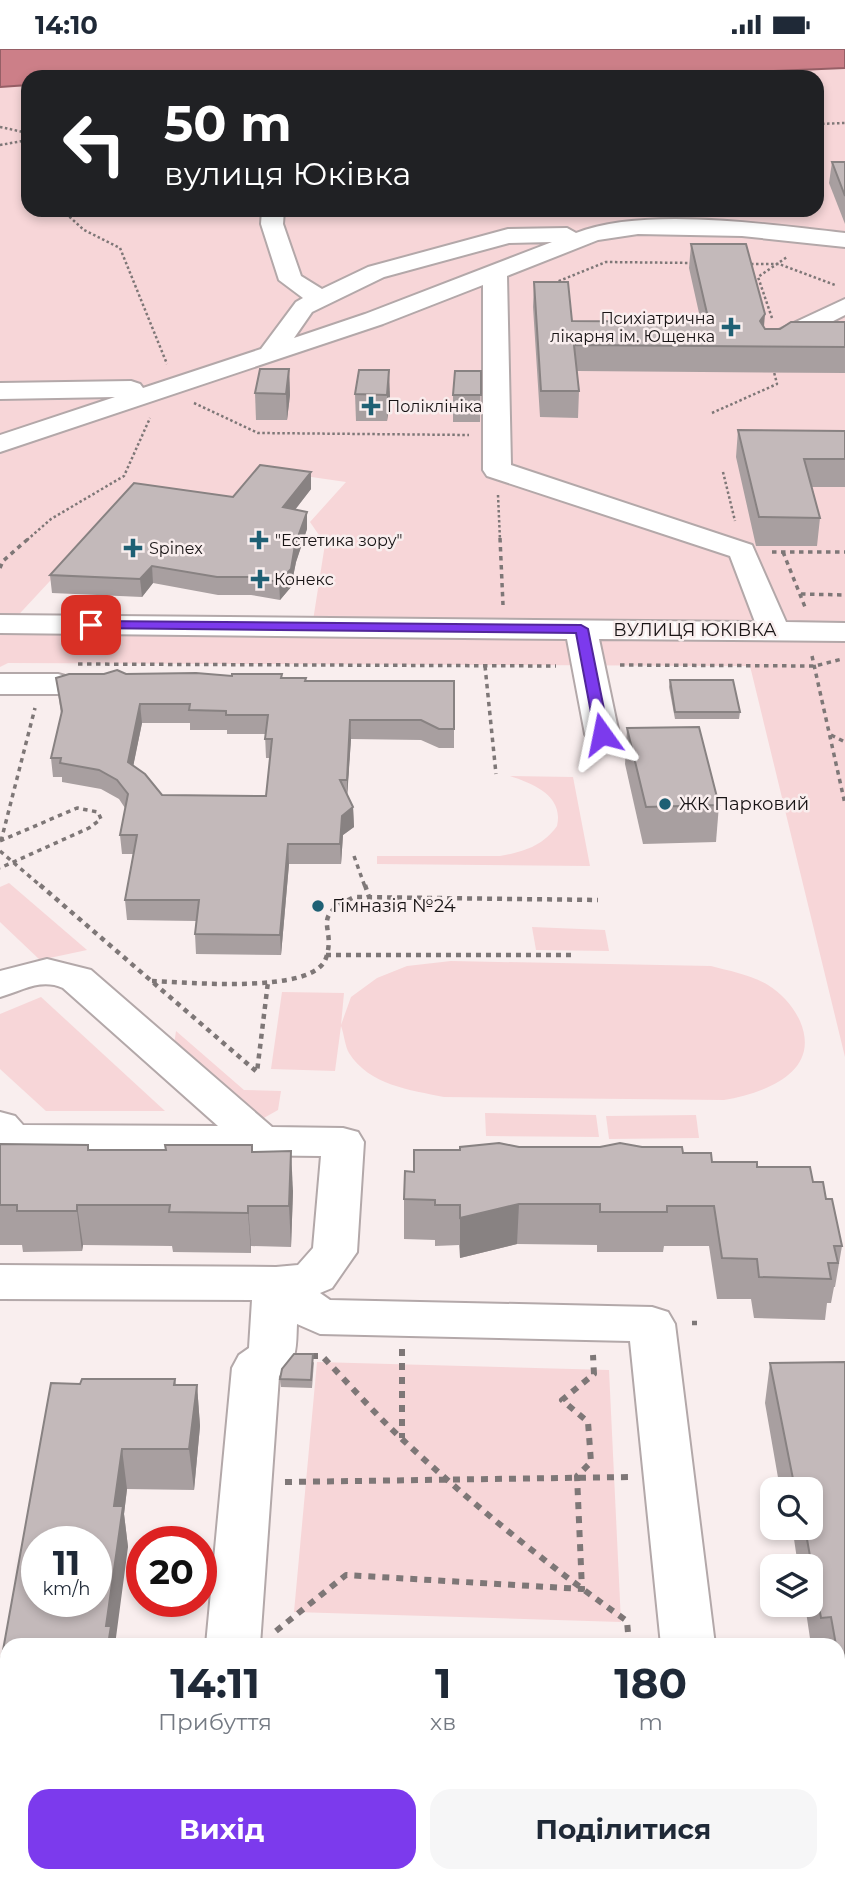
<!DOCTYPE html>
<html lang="uk">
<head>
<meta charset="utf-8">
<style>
  body { margin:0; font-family:Montserrat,sans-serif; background:#f6f6f7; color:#1f2937; height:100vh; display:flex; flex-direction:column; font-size:26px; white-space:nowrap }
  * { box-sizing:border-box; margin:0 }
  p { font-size:23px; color:#747a83 }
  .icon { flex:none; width:38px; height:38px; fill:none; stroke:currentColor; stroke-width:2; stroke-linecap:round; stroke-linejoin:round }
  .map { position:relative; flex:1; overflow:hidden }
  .side { position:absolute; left:0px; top:1589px; width:845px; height:245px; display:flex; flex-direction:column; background:#fff; border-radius:21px 21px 0 0; box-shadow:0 4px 10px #0003 }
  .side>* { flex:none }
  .guide { position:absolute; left:21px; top:21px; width:803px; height:147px; border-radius:21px; box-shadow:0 4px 10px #0003; background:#202124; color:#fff; overflow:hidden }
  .tools { position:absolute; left:760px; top:1428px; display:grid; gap:14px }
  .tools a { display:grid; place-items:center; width:63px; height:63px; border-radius:14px; background:#fff; box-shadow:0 4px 10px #0003; font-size:35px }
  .speed { position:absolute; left:21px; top:1477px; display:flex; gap:14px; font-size:35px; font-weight:700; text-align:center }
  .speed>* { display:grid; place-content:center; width:91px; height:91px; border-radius:50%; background:#fff; box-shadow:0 4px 10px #0003; line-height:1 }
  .speed small { font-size:18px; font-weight:400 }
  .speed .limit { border:10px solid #d22; background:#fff; color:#111 }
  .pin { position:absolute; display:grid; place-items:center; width:60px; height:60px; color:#fff; margin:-30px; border-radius:14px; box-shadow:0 4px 10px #0006 }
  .me { position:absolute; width:77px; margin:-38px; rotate:348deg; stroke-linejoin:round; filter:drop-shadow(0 0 5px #0008) }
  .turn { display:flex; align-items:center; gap:24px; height:147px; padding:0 28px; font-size:32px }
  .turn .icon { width:91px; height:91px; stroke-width:2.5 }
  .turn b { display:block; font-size:49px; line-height:60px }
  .eta { display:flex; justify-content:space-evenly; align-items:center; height:119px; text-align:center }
  .eta b { font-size:42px; font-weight:700; line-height:49px }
  .cta { display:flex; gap:14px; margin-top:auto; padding:14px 28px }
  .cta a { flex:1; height:80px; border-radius:21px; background:#7c3aed; color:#fff; font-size:28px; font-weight:700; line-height:80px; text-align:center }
  .cta a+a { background:#f6f6f7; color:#1f2937 }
  .status { display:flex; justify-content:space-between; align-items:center; height:49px; padding:0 35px; background:#fff; direction:ltr }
  .status svg { height:19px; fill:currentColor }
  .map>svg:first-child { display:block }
  .green { fill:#f7d6d8 }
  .water { fill:#cc7f88; stroke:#965f66; stroke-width:2 }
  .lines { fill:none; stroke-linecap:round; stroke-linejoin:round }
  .minor-casing { stroke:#b3a8a9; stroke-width:4 }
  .path-far3 { stroke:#7e7777; stroke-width:2.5; stroke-dasharray:2.5 2.5; stroke-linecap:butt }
  .path-far2 { stroke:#7e7777; stroke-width:3.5; stroke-dasharray:4.5 4.5; stroke-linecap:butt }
  .path-far1 { stroke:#7e7777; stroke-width:4.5; stroke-dasharray:5 5; stroke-linecap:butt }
  .path { stroke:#7e7777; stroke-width:6; stroke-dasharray:7 7; stroke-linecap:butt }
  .minor { fill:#fff; fill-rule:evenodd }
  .wall { fill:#a89fa0; fill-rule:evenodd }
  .shaded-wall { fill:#888282 }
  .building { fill:#c3b9ba; stroke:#888282; stroke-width:2; fill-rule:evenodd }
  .route { fill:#7c3aed; stroke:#51269a; stroke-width:2 }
  .poi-dot { fill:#1f6074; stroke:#f9eeee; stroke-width:2.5 }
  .labels { text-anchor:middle; stroke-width:5; stroke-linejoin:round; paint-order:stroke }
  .far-poi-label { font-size:16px; fill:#181415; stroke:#f9eeee; text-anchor:start }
  .street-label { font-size:18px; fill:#181415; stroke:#f9eeee }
  .poi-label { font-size:18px; fill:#181415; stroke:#f9eeee; text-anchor:start }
</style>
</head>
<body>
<div class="status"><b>14:10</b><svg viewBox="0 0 49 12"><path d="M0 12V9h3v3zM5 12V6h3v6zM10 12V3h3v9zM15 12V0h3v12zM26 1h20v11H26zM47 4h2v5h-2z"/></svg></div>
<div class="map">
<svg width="845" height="1834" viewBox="0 0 845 1834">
  <rect width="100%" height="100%" fill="#f9eeee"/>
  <g class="green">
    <polygon points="845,7 845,1008 750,617 8,614 0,618 0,577 312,578 325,495 310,473 346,433 263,421 223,459 129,447 10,575 0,575 0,38 28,36 28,161 817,161 817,28 229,28"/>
    <path d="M510,727l63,1 17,89 -213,-2v-8h123c23,-4 43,-10 57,-30 7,-30 -23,-42 -47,-50z"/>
    <polygon points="9,834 87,901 40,911 0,873 0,838"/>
    <polygon points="532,878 605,881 609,902 536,901"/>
    <path d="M451,912l260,5c19,5 40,9 57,19 14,9 25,21 32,36 22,52 -36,72 -76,79l-280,-3c-34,-7 -75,-12 -95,-44 -4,-7 -5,-19 -8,-27l-6,45 -64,-2 11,-77 62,1 -3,32 10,-28 26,-19 30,-12z"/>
    <polygon points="41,948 165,1062 46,1062 0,1020 0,965"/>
    <polygon points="176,982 244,1041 281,1042 278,1061 262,1070 174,996"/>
    <polygon points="485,1064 596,1066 599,1088 486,1087"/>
    <polygon points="696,1066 699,1089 609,1090 606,1067"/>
    <polygon points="317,1313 609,1321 621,1573 294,1563"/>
  </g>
  <polygon class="water" points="0,0 845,0 845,19 629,28 310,28 259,25 229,28 28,28 28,36 0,38"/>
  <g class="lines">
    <defs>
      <g id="minor">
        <path d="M262,161h22l-1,14 18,52 21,13 46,-22 140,-38 59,-1 9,5c69,-27 195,-8 269,0v14l-103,-11 -104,-2 -40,6 -91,36 4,189 241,80 34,77 59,1v18l-246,-2 20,95 -5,7 -12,3 -12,-3 -5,-7 -18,-95 -567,-6v-18l755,7 -25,-66 -243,-80 -4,-6v-185l-100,39 -383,128v-17l115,-38 -115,2v-16l131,-2 9,3 3,4 118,-39 35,-47 7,-4 -24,-18 -18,-56zM552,193l-187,72 -71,24 18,-26 72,-35 125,-34z"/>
        <path d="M845,250v16l-57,29c-8,9 -13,11 -25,8l-3,-5 10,-13z"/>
        <polygon points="0,625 58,625 69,628 74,635 69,642 58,645 0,645"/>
        <path d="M47,910l44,11 181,157 71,1 15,4 6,10 -7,110 -25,36 -12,5 10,7 322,7 16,5 7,12 40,321h-54l-31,-304 -310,-7 -23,-10c-1,22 1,38 -18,52l-19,269h-54l26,-277 7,-13 10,-7 3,-48 -252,-1v-34l276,2 22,-2 15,-17 8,-92 -309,-3 -12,-3v-38l15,4 8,9 195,1 -155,-138c-23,-10 -41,3 -63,9v-26z"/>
        <rect x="381" y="1827" width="58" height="7"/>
      </g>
    </defs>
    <use href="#minor" class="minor-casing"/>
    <g class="path-far3">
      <polyline points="817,75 845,74"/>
      <polyline points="0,78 28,84"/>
      <polyline points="0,96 28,91"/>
      <polyline points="62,161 84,181 120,199 167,315"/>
      <polyline points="746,215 779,215 835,236"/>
      <polyline points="554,234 606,213 695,214"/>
      <polyline points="772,269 758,228 787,208"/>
      <polyline points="194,354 258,384 469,386"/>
      <polyline points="712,364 777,335 774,323"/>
      <polyline points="723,423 735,472"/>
      <polyline points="498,446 500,491"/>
      <polyline points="27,491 51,470 124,427 150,369"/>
    </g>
    <g class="path-far2">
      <polyline points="500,489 503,556"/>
      <polyline points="772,503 845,503"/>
      <polyline points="783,503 805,558"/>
      <polyline points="0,519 3,512 29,489"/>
      <polyline points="801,545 845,546"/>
      <polyline points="812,607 845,755"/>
      <polyline points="78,615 556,617"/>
      <polyline points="620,616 815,617 842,610"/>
      <polyline points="485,617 496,725"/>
      <polyline points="831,686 845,693"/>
      <polyline points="0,792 77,759 98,763 101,770 89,779 0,819"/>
      <polyline points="1,792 35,659"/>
      <polyline points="0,802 42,838"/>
      <polyline points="354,807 365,838"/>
    </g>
    <g class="path-far1">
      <polyline points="40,836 257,1023 268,933"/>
      <polyline points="365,836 369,848"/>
      <polyline points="326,906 573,906"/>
      <path d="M152,932c34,1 162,14 174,-23 11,-33 -18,-39 28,-61l244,3"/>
      <polyline points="692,1274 702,1274"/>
    </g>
    <g class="path">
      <polyline points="402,1300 402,1389"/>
      <path d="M311,1307h11c27,28 53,58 81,84 70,65 146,126 224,181l2,24"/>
      <polyline points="285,1433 630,1428"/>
      <polyline points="276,1582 346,1526 582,1540 577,1427 591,1413 588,1373 562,1351 594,1325 593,1306"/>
    </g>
    <use href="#minor" class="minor"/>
  </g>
  <g class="wall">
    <polygon points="832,113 845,113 845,175 829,134"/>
    <polygon points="691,195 765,280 780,280 845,273 845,324 577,322 579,342 578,369 540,368 533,258 534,233 572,272 701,273 689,219"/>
    <polygon points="289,320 290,346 287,371 256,371 255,344"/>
    <polygon points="359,321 390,347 387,372 356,372 355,345"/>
    <polygon points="481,322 480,373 453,373 453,346"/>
    <polygon points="738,381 845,382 845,438 812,438 820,469 817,497 756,497 736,408"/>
    <polygon points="311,423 311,440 295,461 307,480 296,513 291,538 280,551 251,546 218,546 153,534 142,548 52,544 50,526 233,448"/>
    <path d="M126,625l156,4 24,3h148v67h-15l-18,-8 -70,-1 -4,56 6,12 1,20 -11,8 -2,29h-52l-8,91 -85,-1 -1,-20 1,-13 -69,-1 -2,-20 8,-46h-11l-2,-19 5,-27 -6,-9 -18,-10 -39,-7v-5h-9l-2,-19 10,-44 -5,-36zM142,674h48v7h37v4h38l1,24h4l-4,38 -104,-1 -29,-29z"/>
    <polygon points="670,631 740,663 739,670 675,670 669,638"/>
    <polygon points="627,679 719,756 716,793 643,795 625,715"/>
    <polygon points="0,1095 88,1101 166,1101 252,1096 253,1103 293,1142 291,1198 251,1197 251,1204 173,1203 172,1197 83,1196 82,1202 23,1203 22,1196 0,1196"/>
    <polygon points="519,1098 683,1104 712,1113 757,1118 813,1133 826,1150 842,1197 835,1238 834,1238 831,1254 827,1254 825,1271 754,1269 751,1250 717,1250 709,1197 664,1197 663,1203 597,1203 597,1196 517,1195 460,1209 459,1196 435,1197 435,1191 404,1190 404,1150 414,1123 460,1101"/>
    <polygon points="314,1313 312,1339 281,1338 280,1330"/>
    <polygon points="845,1313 845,1767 838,1767 838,1596 811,1596 805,1556 810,1556 810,1517 798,1517 794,1490 790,1490 788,1479 810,1479 810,1440 780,1440 765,1354 770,1314"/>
    <polygon points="175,1330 176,1336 197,1336 200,1377 194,1441 127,1440 124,1465 128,1498 7,1596 7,1763 0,1763 0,1618 80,1335"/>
  </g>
  <g class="shaded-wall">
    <polygon points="765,265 763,290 757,298 760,272"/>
    <polygon points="289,320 290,346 287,371 286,345"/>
    <polygon points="389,321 390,347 387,372 387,346"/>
    <polygon points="311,423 311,440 283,476 283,458"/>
    <polygon points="307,463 307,480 296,513 291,538 280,551 279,533"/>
    <polygon points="152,517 153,534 142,548 140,530"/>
    <polygon points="140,655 142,674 130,733 128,713"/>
    <polygon points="350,671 351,690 347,750 347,731"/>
    <polygon points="353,758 354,778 343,786 341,815 340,795 342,767"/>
    <polygon points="288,795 289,815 281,906 280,886"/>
    <polygon points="291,1102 293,1142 291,1198 289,1157"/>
    <polygon points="519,1155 517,1195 460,1209 460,1169"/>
    <polygon points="77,1156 83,1196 82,1202 77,1162"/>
    <polygon points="248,1157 251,1197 251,1204 248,1164"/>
    <polygon points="197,1336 200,1377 194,1441 189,1400"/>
    <polygon points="122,1400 127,1440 124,1465 128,1498 115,1596 108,1596 106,1577 114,1457"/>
  </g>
  <g class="building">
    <polygon points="832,113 845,113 845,147"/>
    <polygon points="691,195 746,195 765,265 760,272 765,280 780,280 791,273 845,273 845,298 574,296 579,342 541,342 534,233 568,233 572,272 709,273"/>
    <polygon points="260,320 289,320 286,345 255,344"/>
    <polygon points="359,321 389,321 387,346 355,345"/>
    <polygon points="455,322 481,322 481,346 453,346"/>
    <polygon points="738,381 845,382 845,410 804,410 820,469 759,468"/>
    <polygon points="260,416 311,423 283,458 307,463 295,496 291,520 279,533 250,528 217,528 152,517 140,530 50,526 134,434 233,448"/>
    <path d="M117,621l9,4 70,-1 36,3v-2h50l-1,4h25l-1,3h149v48h-15l-18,-9h-71l-3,60h-7l13,27 -11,9 -2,28h-52l-8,91 -85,-1 4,-34h-74l12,-65h-17l8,-41 -11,-14 -18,-10 -39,-7 1,-5h-10l11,-47 -6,-33 13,-4h35zM140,655h50l-1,6 37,1v4h42l-3,24h7l-6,57 -104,-1 -17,-21 -17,-12z"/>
    <polygon points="670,631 733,631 740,663 675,663"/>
    <polygon points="699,678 719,756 646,758 627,679"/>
    <polygon points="499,1094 519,1098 600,1098 620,1094 642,1098 682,1098 683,1104 711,1104 712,1113 757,1113 757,1118 810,1118 813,1133 823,1133 826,1150 832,1150 842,1197 834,1197 838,1214 828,1214 831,1230 759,1228 757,1210 722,1209 714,1157 667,1157 667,1163 600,1163 600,1155 519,1155 460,1169 460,1156 435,1156 435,1151 404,1150 405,1122 414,1123 414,1101 460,1101 460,1098"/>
    <polygon points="0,1095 88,1096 88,1101 166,1101 165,1096 252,1096 252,1103 291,1102 289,1157 248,1157 248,1164 169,1163 170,1156 77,1156 77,1162 17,1162 17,1156 0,1156"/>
    <polygon points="294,1305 313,1305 311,1331 280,1330 282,1320"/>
    <polygon points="845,1313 845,1727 838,1727 838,1638 844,1638 838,1609 838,1596 836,1596 831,1568 821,1569 805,1479 810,1479 810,1440 795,1440 770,1314"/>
    <path d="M82,1330h93l-1,6h23l-8,64h-67l-8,57h9l-17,120h5l-3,19h-101v127h-7v-105l51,-284 29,1zM37,1493h59v59h-59z"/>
  </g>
  <polygon class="route" points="91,572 581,576 588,580 609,685 602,689 595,685 576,584 87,579 87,573"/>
  <g class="poi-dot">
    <path d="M727.5 267.5h7v7h7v7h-7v7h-7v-7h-7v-7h7z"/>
    <path d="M367.5 346.5h7v7h7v7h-7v7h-7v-7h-7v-7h7z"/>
    <path d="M255.5 480.5h7v7h7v7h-7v7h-7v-7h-7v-7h7z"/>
    <path d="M129.5 488.5h7v7h7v7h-7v7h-7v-7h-7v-7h7z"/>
    <path d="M256.5 519.5h7v7h7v7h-7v7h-7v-7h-7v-7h7z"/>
    <circle cx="665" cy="755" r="7"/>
    <circle cx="318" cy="857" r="7"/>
  </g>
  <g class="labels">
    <g class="far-poi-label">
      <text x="715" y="275" text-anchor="end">Психіатрична<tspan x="715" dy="18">лікарня ім. Ющенка</tspan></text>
      <text x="387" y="363">Поліклініка</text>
      <text x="275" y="497">"Естетика зору"</text>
      <text x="149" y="505">Spinex</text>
      <text x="274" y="536">Конекс</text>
    </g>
    <g class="street-label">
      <text x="695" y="587">ВУЛИЦЯ ЮКІВКА</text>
    </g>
    <g class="poi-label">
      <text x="679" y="761">ЖК Парковий</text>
      <text x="332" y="863">Гімназія №24</text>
    </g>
  </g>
</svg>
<div class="tools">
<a><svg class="icon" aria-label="search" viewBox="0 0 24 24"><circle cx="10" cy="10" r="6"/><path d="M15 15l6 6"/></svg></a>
<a><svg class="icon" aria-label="layers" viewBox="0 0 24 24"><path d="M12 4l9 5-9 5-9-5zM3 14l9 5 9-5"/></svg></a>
</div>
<div class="speed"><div>11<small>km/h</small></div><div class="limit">20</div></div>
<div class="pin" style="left:91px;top:576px;background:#d93025"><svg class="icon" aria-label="arrive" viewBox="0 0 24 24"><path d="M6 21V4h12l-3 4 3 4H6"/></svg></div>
<svg class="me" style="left:602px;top:685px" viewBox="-20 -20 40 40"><path d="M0-17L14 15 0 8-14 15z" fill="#7c3aed" stroke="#fff" stroke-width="4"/></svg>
<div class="guide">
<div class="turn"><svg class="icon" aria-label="left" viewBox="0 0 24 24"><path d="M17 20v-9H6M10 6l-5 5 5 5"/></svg><div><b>50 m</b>вулиця Юківка</div></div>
</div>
<section class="side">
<div class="eta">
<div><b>14:11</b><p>Прибуття</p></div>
<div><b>1</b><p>хв</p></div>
<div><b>180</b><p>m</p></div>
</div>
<div class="cta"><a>Вихід</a><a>Поділитися</a></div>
</section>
</div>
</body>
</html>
